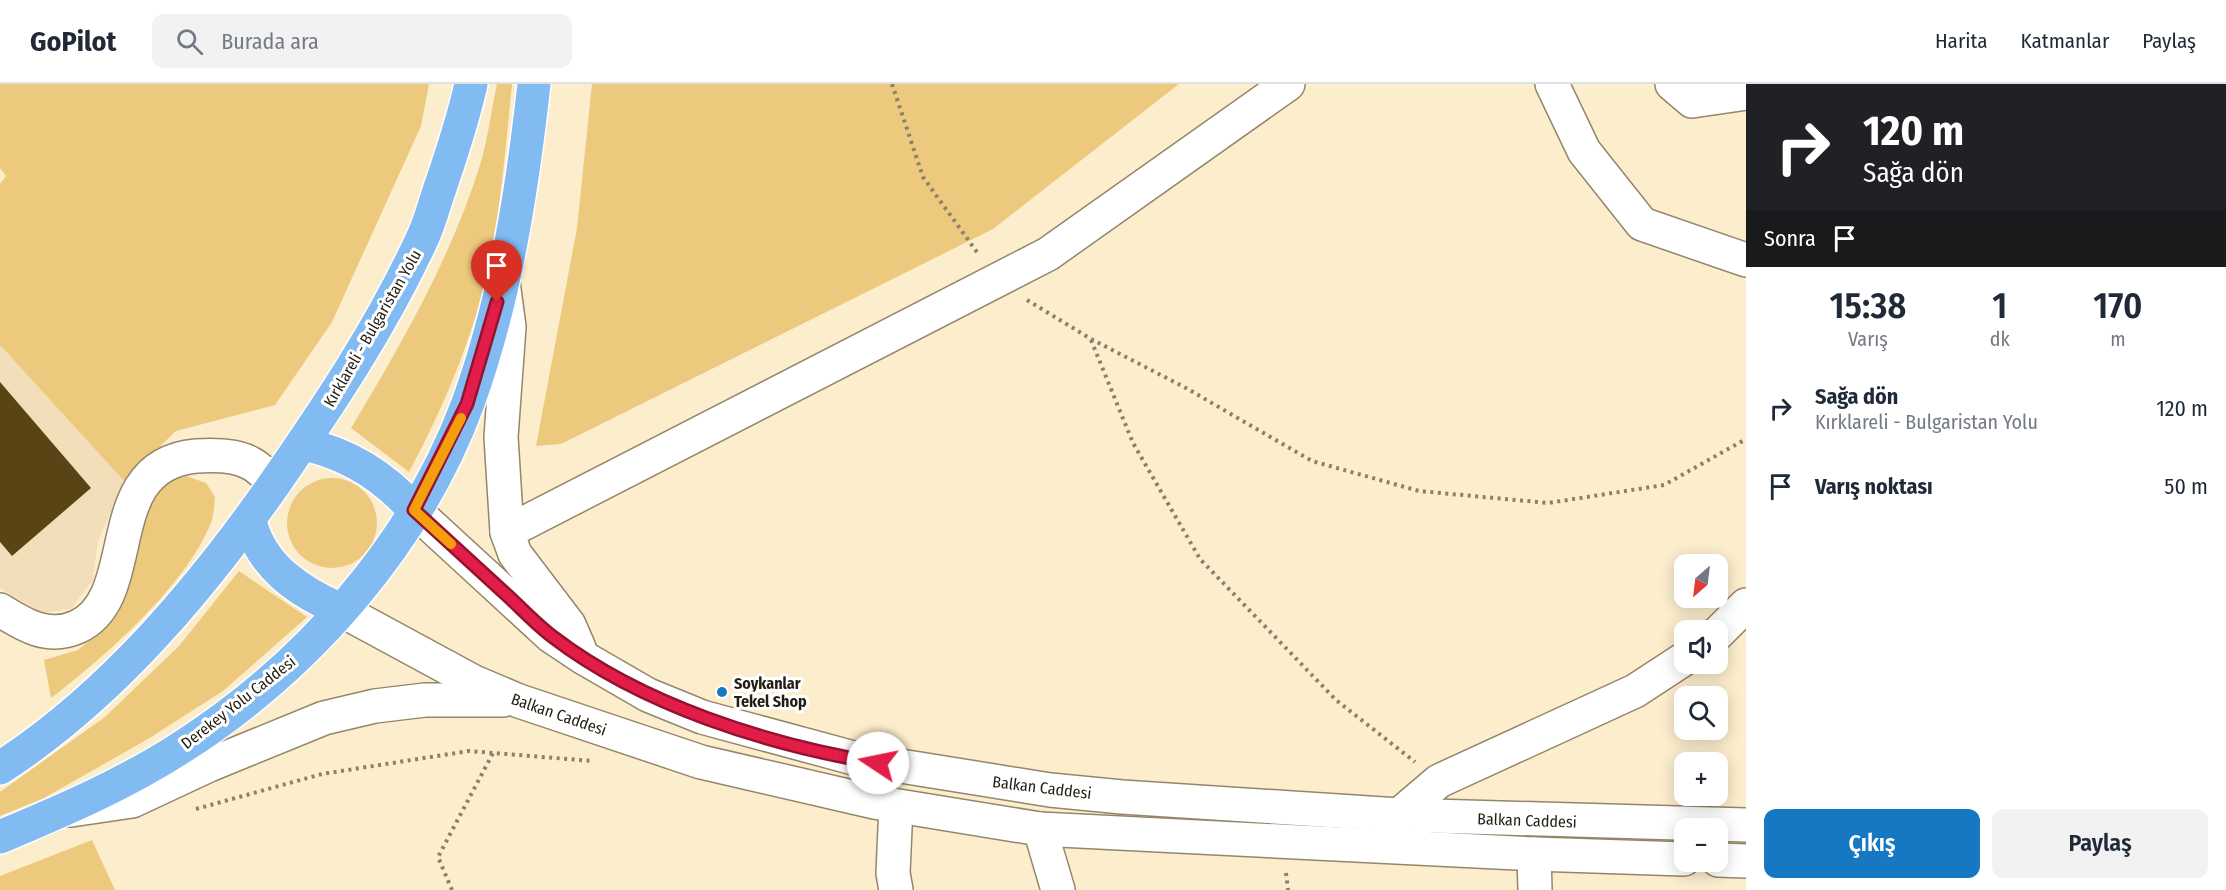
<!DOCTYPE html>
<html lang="tr">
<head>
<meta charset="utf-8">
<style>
  body { margin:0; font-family:"Fira Sans Condensed",sans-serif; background:#f2f2f3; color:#1f2937; height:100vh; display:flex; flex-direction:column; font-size:22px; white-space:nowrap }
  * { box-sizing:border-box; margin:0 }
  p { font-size:20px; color:#747a83 }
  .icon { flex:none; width:33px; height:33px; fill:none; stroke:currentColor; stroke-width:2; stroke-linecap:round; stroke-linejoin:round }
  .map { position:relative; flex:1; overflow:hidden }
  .drawer { display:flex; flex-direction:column; background:#fff; width:480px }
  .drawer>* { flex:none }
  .hud { background:#202124; color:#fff; overflow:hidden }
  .needle { width:39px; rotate:208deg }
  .buttons { position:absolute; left:1674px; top:470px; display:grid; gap:12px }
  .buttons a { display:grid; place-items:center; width:54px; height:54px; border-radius:12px; background:#fff; box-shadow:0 3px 15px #0003; font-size:30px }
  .pin { position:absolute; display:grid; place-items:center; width:51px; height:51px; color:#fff; margin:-62px -26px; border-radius:50% 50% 50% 0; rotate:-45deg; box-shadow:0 0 6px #0007 }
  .pin .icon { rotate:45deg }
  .me { position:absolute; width:66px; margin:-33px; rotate:281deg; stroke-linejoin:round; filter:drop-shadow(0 0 4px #0008) }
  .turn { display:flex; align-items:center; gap:21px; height:126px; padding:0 18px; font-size:27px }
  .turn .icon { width:78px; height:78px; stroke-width:2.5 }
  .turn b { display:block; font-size:42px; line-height:51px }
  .then { display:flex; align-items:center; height:57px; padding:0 18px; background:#0003; gap:12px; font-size:22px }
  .eta { display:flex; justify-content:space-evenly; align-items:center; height:102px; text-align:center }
  .eta b { font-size:36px; font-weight:600; line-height:42px }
  .button { display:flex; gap:12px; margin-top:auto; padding:12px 18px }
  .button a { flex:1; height:69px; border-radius:12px; background:#1677c3; color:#fff; font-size:24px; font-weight:600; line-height:69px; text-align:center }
  .button a+a { background:#f2f2f3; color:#1f2937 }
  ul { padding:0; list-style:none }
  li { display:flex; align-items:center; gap:18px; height:78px; padding:0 18px }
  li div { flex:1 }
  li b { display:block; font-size:22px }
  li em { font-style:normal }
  header { display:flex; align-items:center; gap:36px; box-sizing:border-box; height:84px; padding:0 30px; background:#fff; border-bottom:2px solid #e0e1e3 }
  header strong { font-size:28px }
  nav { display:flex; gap:33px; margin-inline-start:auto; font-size:21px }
  .search { width:420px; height:54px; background:#f2f2f3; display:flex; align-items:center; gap:15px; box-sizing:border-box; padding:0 21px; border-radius:12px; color:#747a83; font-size:22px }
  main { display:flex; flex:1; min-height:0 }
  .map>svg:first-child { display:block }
  .built { fill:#f2dfb9 }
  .green { fill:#edc97d }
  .building { fill:#594415 }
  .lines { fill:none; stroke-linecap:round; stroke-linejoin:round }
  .street-casing { stroke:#948669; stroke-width:36 }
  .secondary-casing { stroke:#948669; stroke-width:36 }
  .highway-casing { stroke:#fff; stroke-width:36 }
  .path { stroke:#8a806b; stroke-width:4; stroke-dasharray:3 4.5; stroke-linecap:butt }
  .street { stroke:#fff; stroke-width:33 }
  .secondary { stroke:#fff; stroke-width:33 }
  .highway { stroke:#82bbf2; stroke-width:33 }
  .route-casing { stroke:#92132f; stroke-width:15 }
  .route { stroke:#e11d48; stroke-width:10 }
  .slow { stroke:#f59e0b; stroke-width:10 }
  .poi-dot { fill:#1677c3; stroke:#fff; stroke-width:2 }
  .labels { text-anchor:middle; stroke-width:6; stroke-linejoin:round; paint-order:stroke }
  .street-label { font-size:16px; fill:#231e12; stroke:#fff }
  .poi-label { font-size:16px; font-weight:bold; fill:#231e12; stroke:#fff; text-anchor:start }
</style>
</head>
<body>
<header>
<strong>GoPilot</strong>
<div class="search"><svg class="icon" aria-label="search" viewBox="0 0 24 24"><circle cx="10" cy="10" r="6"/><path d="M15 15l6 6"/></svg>Burada ara</div>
<nav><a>Harita</a><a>Katmanlar</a><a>Paylaş</a></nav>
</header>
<main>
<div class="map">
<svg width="1746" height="806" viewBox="0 0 1746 806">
  <rect width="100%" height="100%" fill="#fcedcd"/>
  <polygon class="built" points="0,261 124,397 98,458 93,496 71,525 42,529 0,504"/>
  <g class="green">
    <polygon points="0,0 429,0 421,42 332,238 275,321 176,347 124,397 0,261 0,100 6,92 0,84"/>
    <path d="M497,0h15c-6,61 -11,121 -23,181 -14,68 -47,146 -80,207l-58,-44c50,-83 100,-170 129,-263 8,-26 11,-54 17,-81z"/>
    <polygon points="592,0 1179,0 993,145 561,360 536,362 577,144"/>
    <path d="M186,392l20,7 9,14c-1,9 -1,20 -5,28 -25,61 -106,133 -159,173l-7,-38 34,-10 22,-18 15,-22 33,-108 17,-20z"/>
    <circle cx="332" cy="439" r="45"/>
    <polygon points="239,487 307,533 223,607 148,655 44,714 0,732 0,708 105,633 179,562"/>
    <polygon points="92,756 115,806 0,806 0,792"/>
  </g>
  <polygon class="building" points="0,298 91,404 12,472 0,458"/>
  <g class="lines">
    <defs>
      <g id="street">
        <polyline points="1552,0 1584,67 1642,140 1746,176"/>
        <polyline points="1672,0 1692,17 1746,9"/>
        <polyline points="507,448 1048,170 1288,0"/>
        <polyline points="1718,549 1746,521"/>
        <polyline points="896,722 893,789 896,806"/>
        <polyline points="1399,731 1439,697 1635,607 1684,575"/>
        <polyline points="1040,745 1058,806"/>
        <polyline points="1534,770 1535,806"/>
      </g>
      <g id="secondary">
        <polyline points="503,198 509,243 501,353 507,448 515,470 569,541 579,564"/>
        <polyline points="414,426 551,552 584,574 648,611 702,633 857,675 1050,706 1122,713 1399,731 1746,741"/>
        <path d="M0,526c24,15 48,30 77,17 67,-30 19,-162 119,-171 15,-1 40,-1 54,7 9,4 17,14 25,20"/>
        <polyline points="341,526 474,598 519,617 701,678 874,718 1040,745 1534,770 1684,775"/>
        <polyline points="71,726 132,717 209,681 324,634 375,622 425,616 503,616"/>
        <polyline points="1718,776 1746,777"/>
      </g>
      <g id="highway">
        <path d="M304,360c45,10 80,32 110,66"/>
        <path d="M250,437c11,46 50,71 91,89"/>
        <path d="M0,684c111,-72 200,-178 275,-285 54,-78 107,-157 147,-244 8,-16 12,-34 18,-51 12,-35 23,-68 31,-104"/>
        <path d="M0,753c62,-26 125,-53 182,-90 125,-80 234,-203 286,-344 37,-102 54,-211 66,-319"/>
      </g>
    </defs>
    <use href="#street" class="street-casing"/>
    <use href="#secondary" class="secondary-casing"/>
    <use href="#highway" class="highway-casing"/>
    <g class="path">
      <polyline points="892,0 923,93 979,171"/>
      <polyline points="1027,216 1091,255 1186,304 1312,377 1419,407 1548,419 1664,401 1746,355"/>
      <polyline points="1091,256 1133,359 1200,475 1336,616 1415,678"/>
      <polyline points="196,725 322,690 469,667 592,677"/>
      <polyline points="1286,789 1288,806"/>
      <polyline points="452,806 438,773 493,669"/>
    </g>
    <use href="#street" class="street"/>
    <use href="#secondary" class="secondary"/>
    <use href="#highway" class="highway"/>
  </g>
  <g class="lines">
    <defs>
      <path id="route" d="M497,218l-30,102 -53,106c32,29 63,58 95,87 14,13 28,28 44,40 89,68 215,108 325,126"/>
    </defs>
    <use href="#route" class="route-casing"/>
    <use href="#route" class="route"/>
    <polyline class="slow" points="451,460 414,426 461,334"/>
  </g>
  <circle class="poi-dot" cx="722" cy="608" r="6"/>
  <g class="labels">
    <g class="street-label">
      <text transform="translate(372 244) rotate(-60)" y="6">Kırklareli - Bulgaristan Yolu</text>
      <text transform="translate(238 618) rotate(-38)" y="6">Derekey Yolu Caddesi</text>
      <text transform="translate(559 630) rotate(19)" y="6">Balkan Caddesi</text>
      <text transform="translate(1042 703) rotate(7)" y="6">Balkan Caddesi</text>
      <text transform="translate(1527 736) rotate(2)" y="6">Balkan Caddesi</text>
    </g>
    <g class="poi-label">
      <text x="734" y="605">Soykanlar<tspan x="734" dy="18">Tekel Shop</tspan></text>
    </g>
  </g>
</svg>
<div class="buttons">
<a><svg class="needle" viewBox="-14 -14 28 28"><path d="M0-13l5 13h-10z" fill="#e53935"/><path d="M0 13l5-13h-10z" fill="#747a83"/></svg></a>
<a><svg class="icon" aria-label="sound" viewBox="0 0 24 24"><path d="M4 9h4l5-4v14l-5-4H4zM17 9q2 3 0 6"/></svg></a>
<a><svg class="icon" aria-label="search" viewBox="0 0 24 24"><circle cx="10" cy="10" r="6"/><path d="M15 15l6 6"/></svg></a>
<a>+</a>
<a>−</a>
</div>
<div class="pin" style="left:497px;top:218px;background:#d93025"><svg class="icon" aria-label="arrive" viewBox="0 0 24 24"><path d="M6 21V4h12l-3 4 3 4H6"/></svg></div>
<svg class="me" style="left:878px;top:679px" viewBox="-20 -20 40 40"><circle r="19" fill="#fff"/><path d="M0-13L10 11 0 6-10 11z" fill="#e11d48"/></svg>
</div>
<section class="drawer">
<div class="hud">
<div class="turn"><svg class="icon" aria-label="right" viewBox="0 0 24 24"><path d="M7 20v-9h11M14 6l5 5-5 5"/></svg><div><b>120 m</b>Sağa dön</div></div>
<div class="then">Sonra<svg class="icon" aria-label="arrive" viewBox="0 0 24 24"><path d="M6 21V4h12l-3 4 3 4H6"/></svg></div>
</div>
<div class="eta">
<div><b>15:38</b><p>Varış</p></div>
<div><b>1</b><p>dk</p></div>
<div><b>170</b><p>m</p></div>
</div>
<ul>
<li><svg class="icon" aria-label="right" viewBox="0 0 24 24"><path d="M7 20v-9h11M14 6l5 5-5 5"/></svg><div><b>Sağa dön</b><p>Kırklareli - Bulgaristan Yolu</p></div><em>120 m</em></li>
<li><svg class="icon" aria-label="arrive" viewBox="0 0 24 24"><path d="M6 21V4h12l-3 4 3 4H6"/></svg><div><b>Varış noktası</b></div><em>50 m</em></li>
</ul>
<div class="button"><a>Çıkış</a><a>Paylaş</a></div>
</section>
</main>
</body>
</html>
